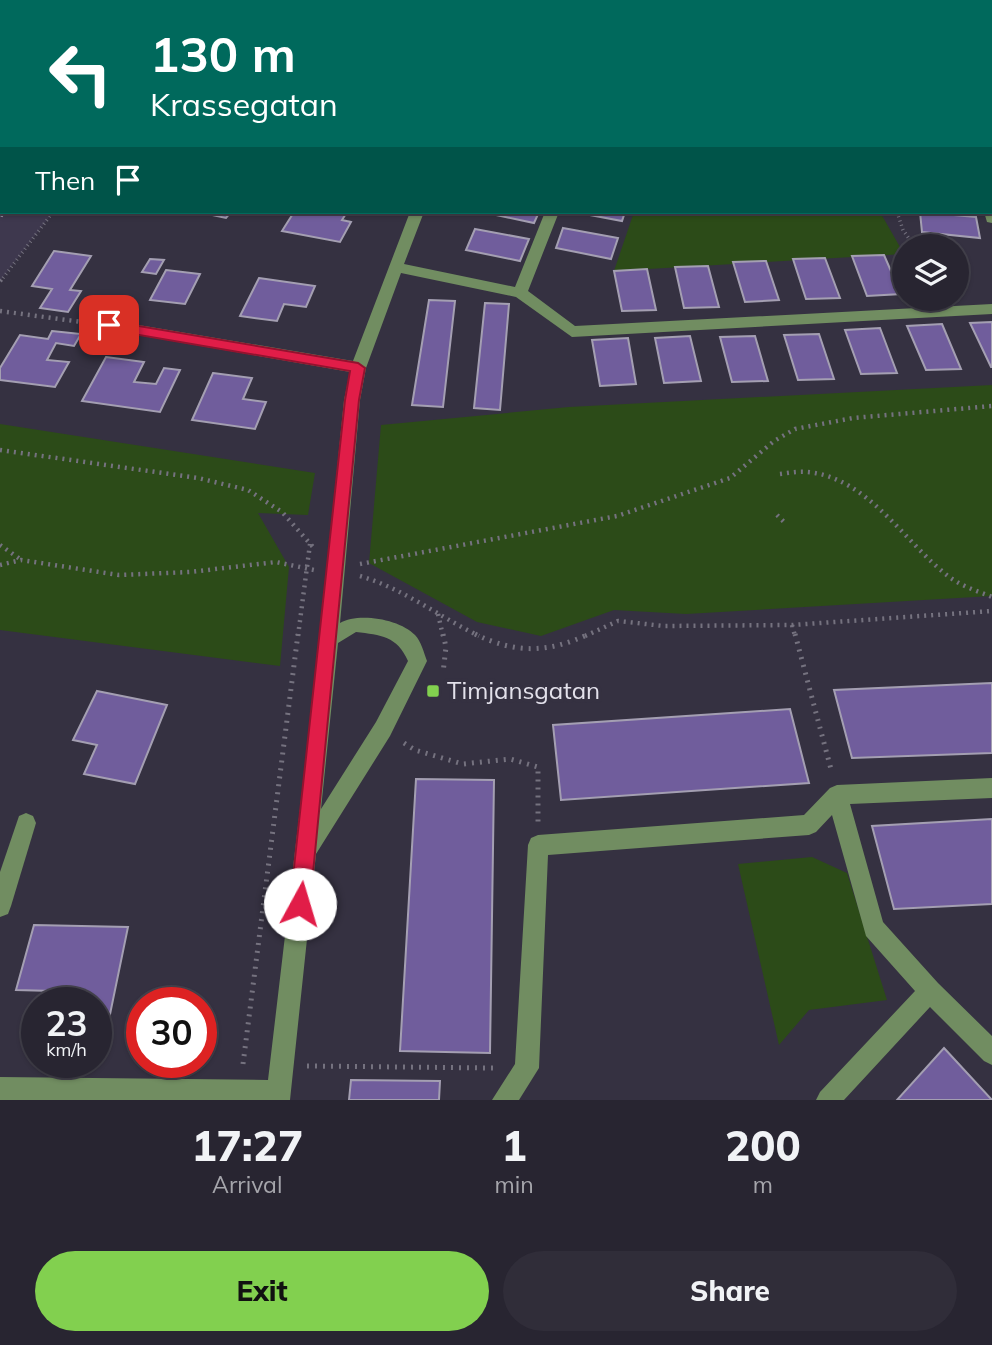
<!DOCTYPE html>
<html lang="en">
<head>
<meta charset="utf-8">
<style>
  body { margin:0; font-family:Mulish,sans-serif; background:#302d39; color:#f1f3f6; height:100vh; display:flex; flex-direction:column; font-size:26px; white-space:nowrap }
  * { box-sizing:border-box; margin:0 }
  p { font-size:23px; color:#a5a5ab }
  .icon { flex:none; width:38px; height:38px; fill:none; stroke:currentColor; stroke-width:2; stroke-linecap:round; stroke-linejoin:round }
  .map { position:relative; height:1100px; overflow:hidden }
  .drawer { display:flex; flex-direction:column; background:#282531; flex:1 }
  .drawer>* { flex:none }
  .banner { position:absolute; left:0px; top:0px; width:992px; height:214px; box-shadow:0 2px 5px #0004,0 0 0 2px #44424d; background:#00695c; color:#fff; overflow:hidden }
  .fabs { position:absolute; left:892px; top:234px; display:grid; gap:14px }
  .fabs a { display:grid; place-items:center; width:77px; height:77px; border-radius:50%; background:#282531; box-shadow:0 2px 5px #0004,0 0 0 2px #44424d; font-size:35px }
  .speed { position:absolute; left:21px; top:987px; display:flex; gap:14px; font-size:35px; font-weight:700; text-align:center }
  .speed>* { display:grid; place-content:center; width:91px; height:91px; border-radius:50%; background:#282531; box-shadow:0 2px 5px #0004,0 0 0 2px #44424d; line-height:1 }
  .speed small { font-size:18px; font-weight:400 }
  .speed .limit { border:10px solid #d22; background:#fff; color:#111 }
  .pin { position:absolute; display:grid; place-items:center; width:60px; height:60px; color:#fff; margin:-30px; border-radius:14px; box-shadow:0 4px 10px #0006 }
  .me { position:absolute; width:77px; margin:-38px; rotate:6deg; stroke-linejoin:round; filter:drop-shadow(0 0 5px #0008) }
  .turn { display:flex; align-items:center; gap:24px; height:147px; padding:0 35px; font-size:32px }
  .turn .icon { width:91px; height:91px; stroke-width:2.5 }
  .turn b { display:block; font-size:49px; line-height:60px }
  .then { display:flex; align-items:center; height:66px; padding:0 35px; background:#0003; gap:14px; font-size:26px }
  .eta { display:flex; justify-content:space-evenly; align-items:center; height:119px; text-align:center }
  .eta b { font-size:42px; font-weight:800; line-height:49px }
  .action { display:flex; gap:14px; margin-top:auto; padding:14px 35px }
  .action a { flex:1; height:80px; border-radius:42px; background:#82d04f; color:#111; font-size:28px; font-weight:800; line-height:80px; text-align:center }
  .action a+a { background:#302d39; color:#f1f3f6 }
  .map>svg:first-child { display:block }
  .built { fill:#3e384e }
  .green { fill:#2c4b18 }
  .building { fill:#705d9c; stroke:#a49fb2; stroke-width:2 }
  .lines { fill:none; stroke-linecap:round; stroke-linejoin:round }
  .path-far2 { stroke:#75727f; stroke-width:3.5; stroke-dasharray:1 3.5; stroke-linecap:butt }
  .path-far1 { stroke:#75727f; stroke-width:4.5; stroke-dasharray:2 5; stroke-linecap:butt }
  .path { stroke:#75727f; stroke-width:5; stroke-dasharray:2 6; stroke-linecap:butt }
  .minor { fill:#718d61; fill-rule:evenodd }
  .route { fill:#e11d48; stroke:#92132f; stroke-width:2 }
  .poi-dot { fill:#82d04f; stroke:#353141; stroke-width:2.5 }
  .labels { text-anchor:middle; stroke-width:7; stroke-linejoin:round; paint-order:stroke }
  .poi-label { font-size:24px; fill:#e3e1eb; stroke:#353141; text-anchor:start }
</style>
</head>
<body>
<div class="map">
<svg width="992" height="1100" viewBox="0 0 992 1100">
  <rect width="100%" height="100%" fill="#353141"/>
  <polygon class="built" points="0,0 234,0 2,2 2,212 53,212 0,281"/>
  <g class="green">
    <polygon points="634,212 880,212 904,254 614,271"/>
    <polygon points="992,385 992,596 686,614 614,610 541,636 477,622 369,563 381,425 569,407"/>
    <polygon points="0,424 315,473 308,515 258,513 289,567 280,666 0,630"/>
    <polygon points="812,857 847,873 887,1000 809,1010 779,1045 738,864"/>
  </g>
  <g class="building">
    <polygon points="50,0 203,0 201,2"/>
    <polygon points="0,146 2,212 5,212 2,216 0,215"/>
    <polygon points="198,212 231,212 226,218"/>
    <polygon points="294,212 347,212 342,220 351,222 340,242 282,231"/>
    <polygon points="482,212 539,212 534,223"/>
    <polygon points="574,212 625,212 622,221"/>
    <polygon points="920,212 976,217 980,238 922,232"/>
    <polygon points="563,228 618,238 611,259 556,248"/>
    <polygon points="475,229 529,239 520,261 466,250"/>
    <polygon points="54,251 91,256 70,290 81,291 68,312 40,308 52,289 32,286"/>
    <polygon points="884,255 901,294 867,296 852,256"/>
    <polygon points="825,258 840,298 806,299 793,259"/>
    <polygon points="150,259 164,260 156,274 142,272"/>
    <polygon points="766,261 779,300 745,302 733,262"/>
    <polygon points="708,266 719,307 684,308 675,267"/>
    <polygon points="647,269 656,310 622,311 614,271"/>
    <polygon points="166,270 200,274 185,304 150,300"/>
    <polygon points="259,278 315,286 306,307 284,304 277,321 240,316"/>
    <polygon points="429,300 455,301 443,407 412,405"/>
    <polygon points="485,303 509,304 500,410 474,408"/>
    <polygon points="992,322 992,367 991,367 970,323"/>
    <polygon points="942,324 961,369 926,370 907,326"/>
    <polygon points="880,328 897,373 861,374 845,330"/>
    <polygon points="52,331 81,334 74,346 56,343 47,360 69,362 55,387 0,380 0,368 20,335 48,339"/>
    <polygon points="819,334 834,379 798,380 784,335"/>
    <polygon points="690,336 701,381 664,383 655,338"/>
    <polygon points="755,336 768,381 732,382 720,337"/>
    <polygon points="628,338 636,384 600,386 592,340"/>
    <polygon points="106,357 144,362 134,382 156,384 164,368 180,370 160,412 82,401"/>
    <polygon points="213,373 252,378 243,399 266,402 255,429 192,420"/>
    <polygon points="992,683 992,753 852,758 834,690"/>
    <polygon points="97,691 167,705 135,784 84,774 97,745 73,740"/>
    <polygon points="790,709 809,783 561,800 553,725"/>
    <polygon points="416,779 494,780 490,1053 400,1051"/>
    <polygon points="992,819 992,904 894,909 872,826"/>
    <polygon points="34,925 128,927 108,1024 96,1023 96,1003 51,1003 54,991 16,990"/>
    <polygon points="944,1048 992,1100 897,1100"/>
    <polygon points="351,1080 440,1081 439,1100 349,1100"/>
  </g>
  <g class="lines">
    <g class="path-far2">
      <polyline points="897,212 903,230 915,247"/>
      <polyline points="3,278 53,212"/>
    </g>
    <g class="path-far1">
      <polyline points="0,281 4,276"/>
      <polyline points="0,311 89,323"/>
      <polyline points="0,450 198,478 248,490 282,512 313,547"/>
      <path d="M780,474c9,-1 18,-3 27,-2 61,5 97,70 141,104 13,10 29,15 44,21"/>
      <polyline points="777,515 785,523"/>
      <polyline points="0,545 20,559"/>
      <polyline points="360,564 617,516 730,478 774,441 795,429 853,418 992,406"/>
      <polyline points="0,565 21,560 119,575 190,572 276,562 314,570"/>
      <path d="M360,576c44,13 78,40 119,60"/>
      <polyline points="438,614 443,636"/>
      <polyline points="792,625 795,636"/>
      <polyline points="298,636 310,544"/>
      <polyline points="585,636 618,621 664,626 792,625 992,611"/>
    </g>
    <g class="path">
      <polyline points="443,634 446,647 443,673"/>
      <path d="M475,634c41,20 73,19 114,0"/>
      <polyline points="795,634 832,773"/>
      <polyline points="404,743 415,750 463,764 510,759 538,767 538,822"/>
      <polyline points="243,1064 298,634"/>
      <polyline points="307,1066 494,1068"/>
    </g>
    <g class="minor">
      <polygon points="523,0 535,0 523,2"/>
      <polygon points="875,0 887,0 875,2"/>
      <rect x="973" y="0" width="12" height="2"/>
      <polygon points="0,5 2,5 0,13"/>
      <polygon points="992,52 992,65 990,65 990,53"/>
      <polygon points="990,205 992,205 992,223 987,222 984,212 990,212"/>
      <path d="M410,212h14l-20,52 111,23 30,-75h14l-31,79 47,35 417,-22v10l-420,23 -56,-40 -115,-24 -35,95 -6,32 -20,223c18,-11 60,-4 75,12 6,6 9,18 12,26l-37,75 -74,118 -26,246h-290v-23l268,3 52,-441 24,-239 6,-28 -241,-42 -7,-5 7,-5 244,41zM356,632c25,3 41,4 52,29l-32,61 -55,87 17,-166z"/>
      <polygon points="992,778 992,798 850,804 883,922 938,983 992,1036 992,1065 984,1061 930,1007 844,1100 816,1100 820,1092 915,991 866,936 832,815 816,832 809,835 548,855 539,1068 519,1100 492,1100 515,1064 528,845 531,838 538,835 804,815 830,788 837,785"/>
      <polygon points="26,813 33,816 36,823 11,906 8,914 0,917 0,872 19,816"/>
    </g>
  </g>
  <polygon class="route" points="109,321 358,363 365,368 359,400 310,904 307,911 300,914 293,911 290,904 345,400 350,371 104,329 104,322"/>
  <rect class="poi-dot" x="426" y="684" width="14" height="14" rx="3.5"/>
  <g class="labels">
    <g class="poi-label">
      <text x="447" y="699">Timjansgatan</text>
    </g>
  </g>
</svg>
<div class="fabs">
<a><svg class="icon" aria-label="layers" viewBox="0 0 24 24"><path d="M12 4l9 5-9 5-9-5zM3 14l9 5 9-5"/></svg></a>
</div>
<div class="speed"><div>23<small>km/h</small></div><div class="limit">30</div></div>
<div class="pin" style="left:109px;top:325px;background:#d93025"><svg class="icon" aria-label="arrive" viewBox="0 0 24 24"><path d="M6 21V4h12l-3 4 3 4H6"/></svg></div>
<svg class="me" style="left:300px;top:904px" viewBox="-20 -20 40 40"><circle r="19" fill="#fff"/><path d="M0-13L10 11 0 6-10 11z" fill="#e11d48"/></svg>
<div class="banner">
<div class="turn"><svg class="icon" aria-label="left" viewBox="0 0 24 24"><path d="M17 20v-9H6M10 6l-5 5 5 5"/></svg><div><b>130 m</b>Krassegatan</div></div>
<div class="then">Then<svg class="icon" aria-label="arrive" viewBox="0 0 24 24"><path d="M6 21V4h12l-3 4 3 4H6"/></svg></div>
</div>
</div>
<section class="drawer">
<div class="eta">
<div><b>17:27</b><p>Arrival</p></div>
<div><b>1</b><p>min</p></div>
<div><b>200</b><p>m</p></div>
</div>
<div class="action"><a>Exit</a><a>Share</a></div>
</section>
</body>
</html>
